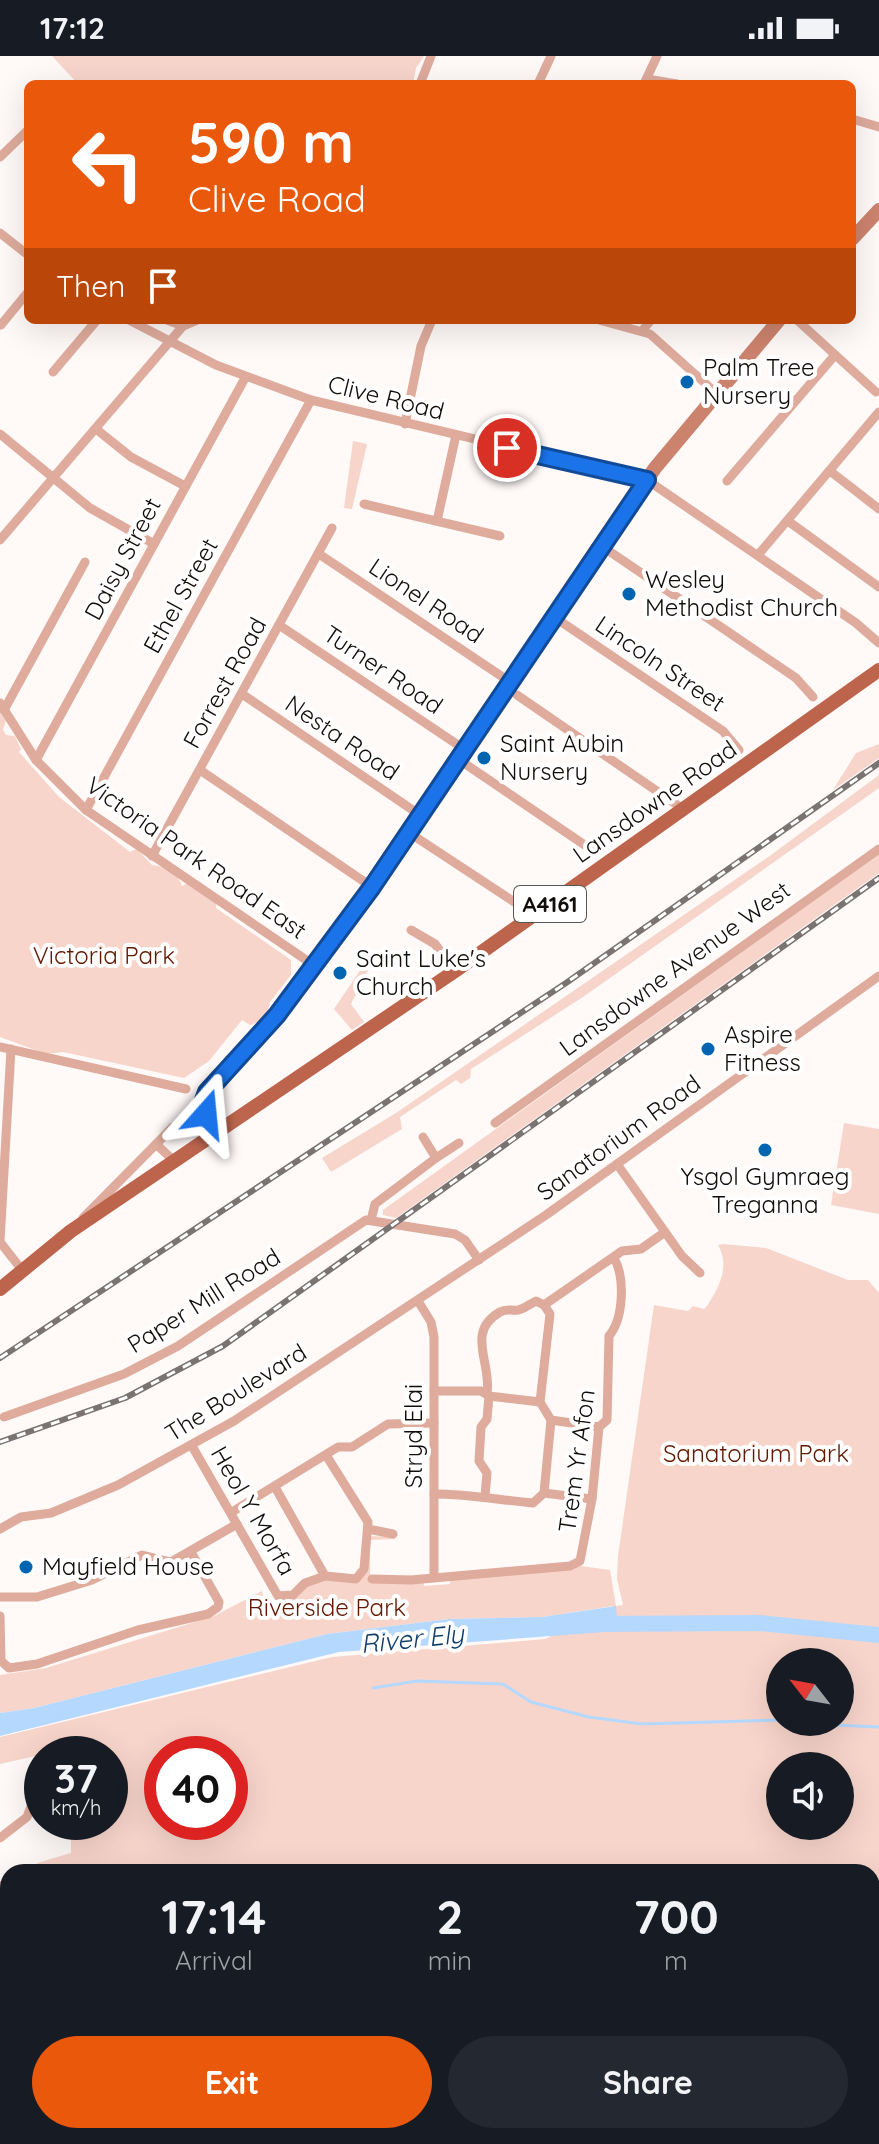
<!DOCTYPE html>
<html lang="en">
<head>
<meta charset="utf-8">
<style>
  body { margin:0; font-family:Quicksand,sans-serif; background:#242831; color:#f1f3f6; height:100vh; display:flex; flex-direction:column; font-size:30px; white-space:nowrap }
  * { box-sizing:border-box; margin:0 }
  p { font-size:26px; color:#9ea1a6 }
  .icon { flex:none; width:44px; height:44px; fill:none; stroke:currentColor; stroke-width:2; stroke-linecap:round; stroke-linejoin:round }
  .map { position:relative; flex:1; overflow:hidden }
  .side { position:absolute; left:0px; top:1808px; width:880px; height:280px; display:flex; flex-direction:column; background:#171b24; border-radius:24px 24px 0 0; box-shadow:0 8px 32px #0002 }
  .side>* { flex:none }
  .top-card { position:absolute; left:24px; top:24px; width:832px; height:244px; border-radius:12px; box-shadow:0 8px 32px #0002; background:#ea580c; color:#fff; overflow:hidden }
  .needle { width:52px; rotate:301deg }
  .controls { position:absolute; left:766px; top:1592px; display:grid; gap:16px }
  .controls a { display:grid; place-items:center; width:88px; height:88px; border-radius:50%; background:#171b24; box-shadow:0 8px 32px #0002; font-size:40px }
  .speed { position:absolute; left:24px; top:1680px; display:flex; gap:16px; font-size:40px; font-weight:700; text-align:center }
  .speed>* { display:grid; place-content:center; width:104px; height:104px; border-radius:50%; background:#171b24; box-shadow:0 8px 32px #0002; line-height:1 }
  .speed small { font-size:20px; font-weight:400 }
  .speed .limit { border:12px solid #d22; background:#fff; color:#111 }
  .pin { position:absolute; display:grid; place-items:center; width:68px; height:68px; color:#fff; margin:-34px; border:4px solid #fff; border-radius:50%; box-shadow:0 2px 8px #0007 }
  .me { position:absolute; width:88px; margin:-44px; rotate:18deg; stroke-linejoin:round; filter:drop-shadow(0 0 6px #0008) }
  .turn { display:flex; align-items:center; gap:28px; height:168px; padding:0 32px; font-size:36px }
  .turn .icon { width:104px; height:104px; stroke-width:2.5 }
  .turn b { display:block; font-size:56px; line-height:68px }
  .then { display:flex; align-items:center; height:76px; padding:0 32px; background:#0003; gap:16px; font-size:30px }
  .eta { display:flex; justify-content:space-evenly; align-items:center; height:136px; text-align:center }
  .eta b { font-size:48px; font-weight:700; line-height:56px }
  .button { display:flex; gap:16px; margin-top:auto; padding:16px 32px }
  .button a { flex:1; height:92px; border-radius:48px; background:#ea580c; color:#fff; font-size:32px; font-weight:700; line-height:92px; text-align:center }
  .button a+a { background:#242831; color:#f1f3f6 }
  .status { display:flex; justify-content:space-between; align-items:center; height:56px; padding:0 40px; background:#171b24; direction:ltr }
  .status svg { height:22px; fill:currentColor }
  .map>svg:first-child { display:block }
  .green { fill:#f8d5cb; fill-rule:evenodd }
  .water { fill:#b5d8fe }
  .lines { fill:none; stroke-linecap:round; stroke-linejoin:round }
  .stream { stroke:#b5d8fe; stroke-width:3 }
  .river { stroke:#b5d8fe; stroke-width:16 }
  .street { stroke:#deab9c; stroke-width:9 }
  .secondary { stroke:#cc836e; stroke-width:14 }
  .primary { stroke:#bd654c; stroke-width:14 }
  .rail-casing { stroke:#797472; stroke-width:6 }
  .rail { stroke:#fff; stroke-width:3; stroke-dasharray:9; stroke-linecap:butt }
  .route-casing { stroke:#114b97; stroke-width:20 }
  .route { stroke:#1a73e8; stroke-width:14 }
  .poi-dot { fill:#0065b1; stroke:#fff; stroke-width:3 }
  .labels { text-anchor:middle; stroke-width:8; stroke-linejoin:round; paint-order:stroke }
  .shield { fill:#fff; stroke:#585654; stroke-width:2 }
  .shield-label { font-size:22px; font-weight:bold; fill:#110d0b }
  .poi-label { font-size:24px; fill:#110d0b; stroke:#fff; text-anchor:start }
  .street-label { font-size:24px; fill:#110d0b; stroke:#fff }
  .park-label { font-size:24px; fill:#631901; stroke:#fff }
  .water-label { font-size:26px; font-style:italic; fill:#113f69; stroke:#fff }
</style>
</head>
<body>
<div class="status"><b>17:12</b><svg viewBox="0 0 49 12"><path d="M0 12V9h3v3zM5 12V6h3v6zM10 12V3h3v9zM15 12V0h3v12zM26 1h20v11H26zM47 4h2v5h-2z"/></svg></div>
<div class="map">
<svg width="879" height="2088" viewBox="0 0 879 2088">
  <rect width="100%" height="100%" fill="#fff9f8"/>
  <g class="green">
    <polygon points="52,0 424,0 416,12 413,28 78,28"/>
    <polygon points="353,385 367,388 352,453 344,452"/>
    <path d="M0,650l6,14 -3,10 3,5 9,1 6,13 -2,3 40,45 71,55 7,-3 15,16c12,1 27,9 30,21l9,-5 25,18v9l75,52v15l-21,27 -4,17 -16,6 -8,-5 -33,41 -25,17 -121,-26 -17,2 -46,-17z"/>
    <polygon points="879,688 879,702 833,734 856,697"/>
    <polygon points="879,719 879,732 583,941 471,1013 470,1022 461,1028 456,1024 400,1061 402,1073 331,1116 322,1102 396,1057 771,799"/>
    <polygon points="879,798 879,817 396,1162 383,1159 383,1154"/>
    <polygon points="363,910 368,914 351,948 364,966 352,974 334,953"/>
    <polygon points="844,1067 879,1073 879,1158 831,1149"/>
    <path d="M723,1188l43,4 82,32h20l11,13v851h-879v-146l8,-3v141h864v-264h-832l-3,-9 34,-10v-31h39v-68h-43v-4h-5l-62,14v-27l332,-80 213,-18 69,-33 -72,11 -93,2 -122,15 -293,74 -34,5v-38l46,-7 168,-52 48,-25 3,17 14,-5 2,4c16,-6 11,-12 24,-20 15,-9 36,-7 53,-7l12,-44 23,1 1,-8 1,10 -25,1v42l53,-1 1,5 26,-2v-6l131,-12 29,4 6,36 7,-1 -6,-26 1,-23 36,-251 34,6 5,-5 11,3 3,-3c13,-20 23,-40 11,-61zM780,1606h60v60h-60zM162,1698h68v68h-68zM780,1710h60v60h-60z"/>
  </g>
  <polygon class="water" points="616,1550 618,1575 339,1596 0,1680 0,1657 34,1652 327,1578 449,1563 542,1561"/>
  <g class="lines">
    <g class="stream">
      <polyline points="373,1632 417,1625 503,1628 531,1646 589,1661 642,1668 780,1664"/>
      <polyline points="796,1666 802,1667"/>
      <polyline points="814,1668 879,1671"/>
    </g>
    <polyline class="river" points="596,1568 759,1567 879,1579"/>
    <g class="street">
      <polyline points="647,23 677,28"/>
      <polyline points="420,28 431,0"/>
      <polyline points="538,28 551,0"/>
      <polyline points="644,28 657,0"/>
      <polyline points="852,63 879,71"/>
      <polyline points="0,101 28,74"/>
      <polyline points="0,177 28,199"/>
      <polyline points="129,264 216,309 311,344 647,424 856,567 879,587"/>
      <polyline points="167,264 183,270"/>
      <polyline points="599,264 650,278 716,337"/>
      <polyline points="797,264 876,336"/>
      <polyline points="1,269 28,236"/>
      <polyline points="642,275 651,264"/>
      <polyline points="53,316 97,264"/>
      <polyline points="405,368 421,290 432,264"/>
      <polyline points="96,373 131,401 185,430"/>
      <polyline points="0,378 90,452 154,488"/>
      <polyline points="830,415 879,453"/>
      <polyline points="727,425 835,299"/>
      <polyline points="364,448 500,480"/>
      <polyline points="437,465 456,379"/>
      <polyline points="788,465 879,531"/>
      <polyline points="0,484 183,270 197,264"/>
      <polyline points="603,491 796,622 813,641"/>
      <polyline points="319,498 510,626"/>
      <polyline points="758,499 879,356"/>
      <polyline points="554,561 723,675 739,694"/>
      <polyline points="279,569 464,693"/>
      <polyline points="242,638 420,759"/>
      <polyline points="517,639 683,753"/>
      <polyline points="0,647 36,704 86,754 315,910"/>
      <polyline points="4,654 85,506"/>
      <polyline points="458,703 595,796"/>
      <polyline points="36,704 245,322"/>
      <polyline points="200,714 372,831"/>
      <polyline points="86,754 311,344"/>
      <polyline points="408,776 534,859"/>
      <polyline points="152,800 332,472"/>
      <polyline points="411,874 435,888 455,915"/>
      <polyline points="0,991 186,1033"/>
      <polyline points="495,1067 879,793"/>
      <polyline points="156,1088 173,1104"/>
      <polyline points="436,1102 459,1087"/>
      <polyline points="617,1108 682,1200 700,1217"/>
      <polyline points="83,1162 173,1071"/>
      <polyline points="371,1164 375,1148 436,1102 423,1081"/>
      <polyline points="0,1185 11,993"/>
      <polyline points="0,1186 22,1214"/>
      <polyline points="418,1245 431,1266 434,1281 434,1519"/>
      <polyline points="434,1335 481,1335 489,1340 540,1346 551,1364 599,1371"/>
      <path d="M487,1337c5,-30 -22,-61 13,-81 7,-4 11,-1 18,-2 6,-1 12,-6 18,-9l8,4 78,-54 19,-2 24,-17"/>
      <polyline points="540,1346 550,1258 544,1249"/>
      <polyline points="4,1361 124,1318 178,1290 366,1164 455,1178 465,1184 479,1204"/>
      <polyline points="192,1390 278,1540 293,1539 305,1527 325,1520"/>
      <polyline points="275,1431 325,1520 356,1523 364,1513 368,1466 326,1399"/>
      <polyline points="544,1437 551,1364"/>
      <path d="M434,1438c35,0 65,6 99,9l11,-10 48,6"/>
      <polyline points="485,1440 487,1417 479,1405 481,1371 487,1363 489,1340"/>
      <polyline points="232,1456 338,1391 352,1391 388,1368 434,1367"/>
      <polyline points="0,1473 21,1461 51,1457 118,1429 234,1365 546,1159 879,920"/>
      <polyline points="368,1473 393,1478"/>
      <path d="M372,1523l39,1 159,-14 10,-5 12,-62 7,-72 8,-7 2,-84c15,-18 16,-59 5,-78"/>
      <polyline points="0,1541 37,1541 92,1524 142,1499 171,1506 237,1468"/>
      <polyline points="0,1560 1,1605 9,1612 37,1608 138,1574 208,1558 218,1551 219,1546 191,1496"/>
      <polyline points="0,1782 27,1761 37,1734"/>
      <polyline points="0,1830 8,1828"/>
      <polyline points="0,1903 8,1901"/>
    </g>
    <g class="secondary">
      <polyline points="852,183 879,154"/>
      <polyline points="217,1075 205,1054 207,1036 254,986 315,910 655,412 779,264"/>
    </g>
    <polyline class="primary" points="0,1233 71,1175 455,915 879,614"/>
    <defs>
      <g id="rail">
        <polyline points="0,1302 566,927 879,707"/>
        <polyline points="0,1386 125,1342 223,1290 879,822"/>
      </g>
    </defs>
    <use href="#rail" class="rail-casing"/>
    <use href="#rail" class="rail"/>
  </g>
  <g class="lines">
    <defs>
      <polyline id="route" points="206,1058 203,1047 207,1036 277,959 372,831 647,424 507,392"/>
    </defs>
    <use href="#route" class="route-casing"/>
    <use href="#route" class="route"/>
  </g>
  <g class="poi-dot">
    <circle cx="687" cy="326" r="8"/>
    <circle cx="629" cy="538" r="8"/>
    <circle cx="484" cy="702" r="8"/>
    <circle cx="340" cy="917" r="8"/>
    <circle cx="708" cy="993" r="8"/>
    <circle cx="765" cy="1094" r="8"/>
    <circle cx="26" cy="1511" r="8"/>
  </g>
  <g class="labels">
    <rect class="shield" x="514" y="830" width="72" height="36" rx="6"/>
    <g class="shield-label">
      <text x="550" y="856">A4161</text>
    </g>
    <g class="poi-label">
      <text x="703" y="320">Palm Tree<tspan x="703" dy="28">Nursery</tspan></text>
      <text x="645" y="532">Wesley<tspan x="645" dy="28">Methodist Church</tspan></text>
      <text x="500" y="696">Saint Aubin<tspan x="500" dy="28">Nursery</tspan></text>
      <text x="356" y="911">Saint Luke's<tspan x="356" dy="28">Church</tspan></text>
      <text x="724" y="987">Aspire<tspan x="724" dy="28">Fitness</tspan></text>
      <text x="765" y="1129" text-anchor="middle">Ysgol Gymraeg<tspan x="765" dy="28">Treganna</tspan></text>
      <text x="42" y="1519">Mayfield House</text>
    </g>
    <g class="street-label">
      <text transform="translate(386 342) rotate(14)" y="8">Clive Road</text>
      <text transform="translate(123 503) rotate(-62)" y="8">Daisy Street</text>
      <text transform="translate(181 540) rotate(-61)" y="8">Ethel Street</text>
      <text transform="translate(426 545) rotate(34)" y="8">Lionel Road</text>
      <text transform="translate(660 608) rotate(34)" y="8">Lincoln Street</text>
      <text transform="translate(383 614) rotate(34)" y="8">Turner Road</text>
      <text transform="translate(225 627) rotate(-61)" y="8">Forrest Road</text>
      <text transform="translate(342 682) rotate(34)" y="8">Nesta Road</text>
      <text transform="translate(655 746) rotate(-35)" y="8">Lansdowne Road</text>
      <text transform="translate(196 802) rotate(35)" y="8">Victoria Park Road East</text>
      <text transform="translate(675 913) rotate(-36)" y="8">Lansdowne Avenue West</text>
      <text transform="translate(619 1082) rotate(-36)" y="8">Sanatorium Road</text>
      <text transform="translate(204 1245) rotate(-32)" y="8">Paper Mill Road</text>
      <text transform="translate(236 1337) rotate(-32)" y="8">The Boulevard</text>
      <text transform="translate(414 1380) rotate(-90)" y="8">Stryd Elai</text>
      <text transform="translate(577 1405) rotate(-82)" y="8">Trem Yr Afon</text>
      <text transform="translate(253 1455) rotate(60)" y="8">Heol Y Morfa</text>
    </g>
    <g class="park-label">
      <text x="104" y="908">Victoria Park</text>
      <text x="756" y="1406">Sanatorium Park</text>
      <text x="327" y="1560">Riverside Park</text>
    </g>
    <g class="water-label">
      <text transform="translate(412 1583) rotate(-6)" y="9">River Ely</text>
    </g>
  </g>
</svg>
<div class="controls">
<a><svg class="needle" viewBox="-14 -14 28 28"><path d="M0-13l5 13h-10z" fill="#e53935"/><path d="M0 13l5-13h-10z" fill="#9ea1a6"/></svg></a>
<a><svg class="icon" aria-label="sound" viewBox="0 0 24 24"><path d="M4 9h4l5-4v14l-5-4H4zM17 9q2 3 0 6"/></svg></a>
</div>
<div class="speed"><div>37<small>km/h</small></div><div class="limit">40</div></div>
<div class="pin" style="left:507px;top:392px;background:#d93025"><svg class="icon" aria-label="arrive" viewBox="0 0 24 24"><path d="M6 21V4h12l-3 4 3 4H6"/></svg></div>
<svg class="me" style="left:206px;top:1058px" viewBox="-20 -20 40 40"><path d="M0-17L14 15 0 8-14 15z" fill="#1a73e8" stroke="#fff" stroke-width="4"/></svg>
<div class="top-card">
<div class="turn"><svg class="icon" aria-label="left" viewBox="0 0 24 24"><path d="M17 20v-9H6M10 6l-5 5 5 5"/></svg><div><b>590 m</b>Clive Road</div></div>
<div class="then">Then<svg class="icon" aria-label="arrive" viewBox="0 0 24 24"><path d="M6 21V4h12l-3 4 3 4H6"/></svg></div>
</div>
<section class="side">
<div class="eta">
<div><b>17:14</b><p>Arrival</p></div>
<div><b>2</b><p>min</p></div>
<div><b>700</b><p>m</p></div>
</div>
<div class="button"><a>Exit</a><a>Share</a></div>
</section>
</div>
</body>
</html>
